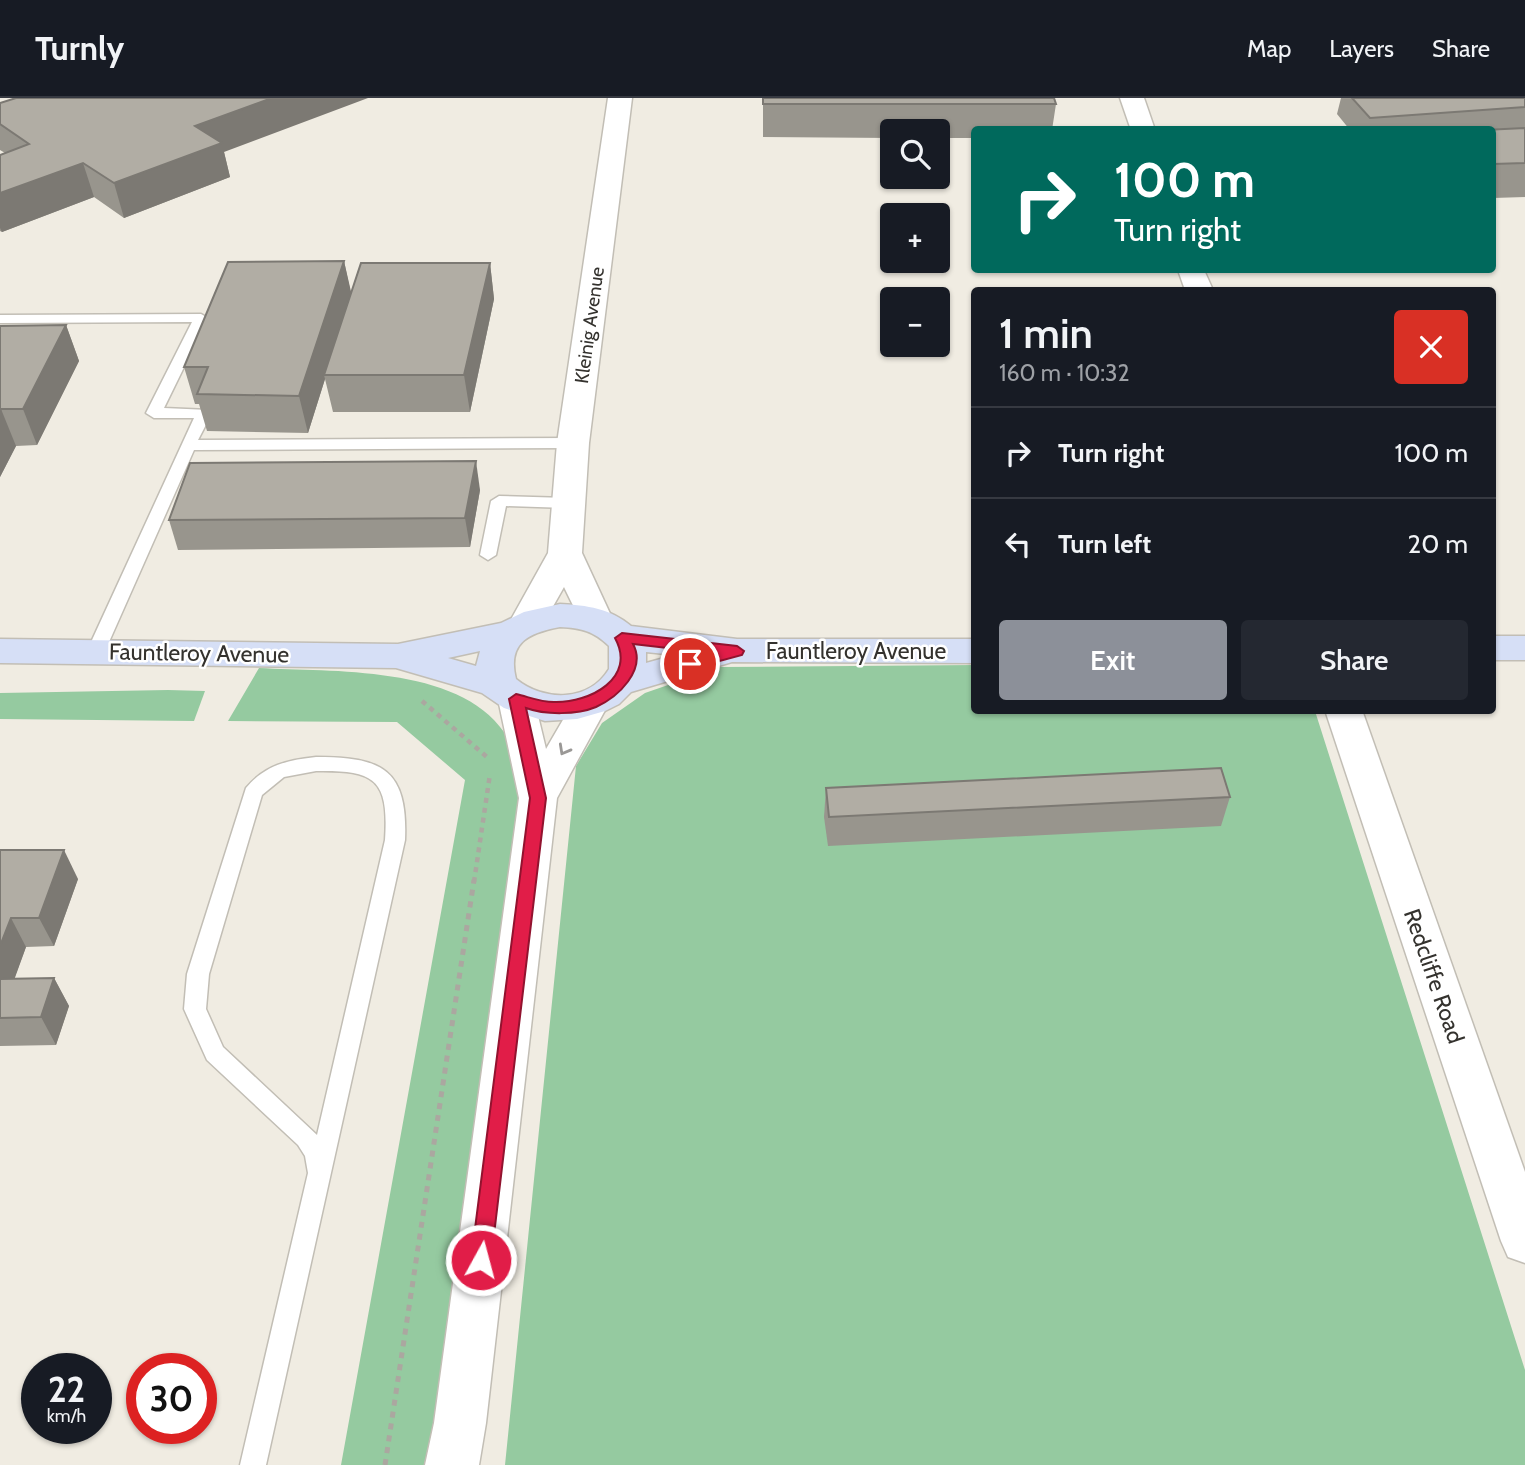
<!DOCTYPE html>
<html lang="en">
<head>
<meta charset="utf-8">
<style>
  body { margin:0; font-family:Cabin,sans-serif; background:#242831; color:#f1f3f6; height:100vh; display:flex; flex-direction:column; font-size:26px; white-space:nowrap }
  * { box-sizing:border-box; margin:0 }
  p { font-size:23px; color:#9ea1a6 }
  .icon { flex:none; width:38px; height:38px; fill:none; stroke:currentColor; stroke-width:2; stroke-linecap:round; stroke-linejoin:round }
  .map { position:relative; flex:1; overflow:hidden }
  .details { position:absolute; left:971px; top:189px; width:525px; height:427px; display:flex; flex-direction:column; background:#171b24; border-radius:7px; box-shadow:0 2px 5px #0004 }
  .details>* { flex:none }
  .top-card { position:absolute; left:971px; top:28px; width:525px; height:147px; border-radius:7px; box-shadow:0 2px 5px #0004; background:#00695c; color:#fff; overflow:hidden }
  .controls { position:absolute; left:880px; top:21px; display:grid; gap:14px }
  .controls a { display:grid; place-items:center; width:70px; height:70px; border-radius:7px; background:#171b24; box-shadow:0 2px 5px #0004; font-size:35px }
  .speed { position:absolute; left:21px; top:1255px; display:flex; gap:14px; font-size:35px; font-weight:700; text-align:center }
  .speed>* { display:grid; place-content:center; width:91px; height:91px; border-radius:50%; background:#171b24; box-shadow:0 2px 5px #0004; line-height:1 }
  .speed small { font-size:18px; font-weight:400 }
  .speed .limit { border:10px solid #d22; background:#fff; color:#111 }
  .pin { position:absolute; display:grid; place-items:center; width:60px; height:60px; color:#fff; margin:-30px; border:4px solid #fff; border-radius:50%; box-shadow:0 2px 7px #0007 }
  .me { position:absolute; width:77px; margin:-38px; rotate:7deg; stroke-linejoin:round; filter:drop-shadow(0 0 5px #0008) }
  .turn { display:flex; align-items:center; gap:24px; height:147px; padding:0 28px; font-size:32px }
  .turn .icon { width:91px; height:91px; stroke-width:2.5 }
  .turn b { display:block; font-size:49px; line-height:60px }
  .round { display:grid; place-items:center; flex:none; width:74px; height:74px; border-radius:7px; background:#242831 }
  .overview { display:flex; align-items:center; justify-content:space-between; height:119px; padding:0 28px }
  h1 { font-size:42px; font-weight:600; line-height:52px }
  .action { display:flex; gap:14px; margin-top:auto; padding:14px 28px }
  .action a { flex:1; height:80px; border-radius:7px; background:#8c9099; color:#fff; font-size:28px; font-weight:600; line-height:80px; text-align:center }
  .action a+a { background:#242831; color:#f1f3f6 }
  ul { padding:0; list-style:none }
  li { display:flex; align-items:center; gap:21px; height:91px; padding:0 28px; border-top:2px solid #363941 }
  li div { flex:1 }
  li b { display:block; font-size:26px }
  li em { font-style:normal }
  header { display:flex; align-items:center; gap:42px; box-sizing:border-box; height:98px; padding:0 35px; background:#171b24; border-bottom:2px solid #363941 }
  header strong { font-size:33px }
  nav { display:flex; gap:38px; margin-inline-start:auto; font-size:24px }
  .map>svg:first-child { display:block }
  .green { fill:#95caa0 }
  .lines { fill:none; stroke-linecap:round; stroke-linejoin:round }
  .service-casing { stroke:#c2beb5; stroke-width:3 }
  .minor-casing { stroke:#c2beb5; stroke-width:3 }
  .secondary-casing { stroke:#c2beb5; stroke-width:3 }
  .path-far1 { stroke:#aba7a0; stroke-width:4.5; stroke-dasharray:5 5; stroke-linecap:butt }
  .path { stroke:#aba7a0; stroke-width:5; stroke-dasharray:6 6; stroke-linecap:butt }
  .service { fill:#fff; fill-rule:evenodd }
  .minor { fill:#fff; fill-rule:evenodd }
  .secondary { fill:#d6dff6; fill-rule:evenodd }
  .wall { fill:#98958d }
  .shaded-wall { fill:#7c7973 }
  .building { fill:#b1ada4; stroke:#7c7973; stroke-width:2 }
  .oneway { stroke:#9a9896 }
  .route { fill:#e11d48; stroke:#92132f; stroke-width:2 }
  .labels { text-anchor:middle; stroke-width:5; stroke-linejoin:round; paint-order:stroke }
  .far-street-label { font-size:19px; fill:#34322e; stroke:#fff }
  .street-label { font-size:23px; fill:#34322e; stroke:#fff }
</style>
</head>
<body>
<header>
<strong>Turnly</strong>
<nav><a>Map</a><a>Layers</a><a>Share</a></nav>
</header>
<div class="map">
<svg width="1525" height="1367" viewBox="0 0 1525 1367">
  <rect width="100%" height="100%" fill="#f0ece2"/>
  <g class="green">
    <polygon points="975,567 975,612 1315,613 1525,1272 1525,1367 505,1367 576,668 602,625 645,595 720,569"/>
    <path d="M259,570c72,4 199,-3 245,64 9,12 12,46 16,62l-90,671h-89l124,-685 -68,-58 -169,-1z"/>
    <polygon points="168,592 205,593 194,623 0,621 0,595"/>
  </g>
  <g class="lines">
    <defs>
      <g id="service">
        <polygon points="201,216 208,220 164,310 209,312 212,315 198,342 573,340 581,345 573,350 194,352 105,553 96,559 90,557 87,553 194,320 154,320 146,315 192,224 0,225 0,217"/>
        <polygon points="499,398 567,400 575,405 567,410 506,408 496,457 488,462 480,457 491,403"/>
        <path d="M316,659c66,0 92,12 89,83l-139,625h-26l68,-292 -3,-17 -7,-11 -91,-85 -23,-51 3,-35 59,-186c19,-23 42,-28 70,-31zM316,673c59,-1 73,8 69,69l-68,295 -94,-88 -17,-38 3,-35 53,-179 22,-18z"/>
      </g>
      <g id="minor">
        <polygon points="608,0 632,0 589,345 582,455 613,522 608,530 596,534 584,530 564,489 539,533 527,537 515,533 509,525 548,455 557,345"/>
        <polygon points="1120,0 1144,0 1155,32 1131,32"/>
        <polygon points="1178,172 1204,172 1213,192 1185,192"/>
        <polygon points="516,588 529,592 534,601 546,651 578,596 591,592 604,596 609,605 557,700 486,1325 479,1367 425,1367 434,1325 519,700 498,601 503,592"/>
        <polygon points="1325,612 1362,612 1525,1074 1525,1165 1508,1159 1501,1143"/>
      </g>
      <g id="secondary">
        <path d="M560,506c27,1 51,5 71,22l106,13h238v24l-243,-1 -101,30 -12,12 -14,7 -28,8 -32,2 -41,-13 -22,-15 -86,-25 -396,-5v-24l398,5 103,-21 23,-11zM560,529c21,1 34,4 49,19v23c-20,33 -65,33 -93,10 -9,-36 12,-46 44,-52zM480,553l-4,15 -28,-8zM646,554l29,3 -29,8z"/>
        <rect x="1493" y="538" width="32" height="24"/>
      </g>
    </defs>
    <use href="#service" class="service-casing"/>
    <use href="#minor" class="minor-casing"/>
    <use href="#secondary" class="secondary-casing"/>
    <g class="path-far1">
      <polyline points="422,603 487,659"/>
      <polyline points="474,784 490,676"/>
    </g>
    <polyline class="path" points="385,1367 474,782"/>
    <use href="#service" class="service"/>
    <use href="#minor" class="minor"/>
    <use href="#secondary" class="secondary"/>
  </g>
  <g class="wall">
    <polygon points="763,0 1056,6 1052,32 975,32 975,40 938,40 938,33 892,33 892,40 763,39"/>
    <polygon points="1341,0 1525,0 1525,99 1493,100 1493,32 1350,32 1337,16"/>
    <polygon points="0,5 224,54 230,79 124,120 94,99 2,134 0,133 0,57 5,55 0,52"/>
    <polygon points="344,163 351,196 490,165 494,201 470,314 333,314 325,281 308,335 207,333 199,306 195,306 184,269"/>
    <polygon points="66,227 79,263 37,347 16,348 0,379 0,228"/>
    <polygon points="480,392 470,449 178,452 169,422"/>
    <polygon points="826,690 1230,699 1221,728 828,748 824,719"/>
    <polygon points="0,752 78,781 54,848 26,849 14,881 54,880 69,908 56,947 0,948"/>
  </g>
  <g class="shaded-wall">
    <polygon points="272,0 368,0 224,54 230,79 124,120 114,85 195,28"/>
    <polygon points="83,65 94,99 2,134 0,130 0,95"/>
    <polygon points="344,163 352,198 324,277 325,281 308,335 299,298"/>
    <polygon points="490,165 494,201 470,314 464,277"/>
    <polygon points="66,227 79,263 37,347 23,311"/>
    <polygon points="1,311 16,348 0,379 0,313"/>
    <polygon points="476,363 480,392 470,449 465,420"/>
    <polygon points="64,752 78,781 54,848 39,820"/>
    <polygon points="11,820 26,849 4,910 0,903 0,848"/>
    <polygon points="54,880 69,908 56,947 41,919"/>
  </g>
  <g class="building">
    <polygon points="16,0 272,0 195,28 222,45 114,85 83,65 0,95 0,57 29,46 0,26 0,5"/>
    <polygon points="763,0 1054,0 1056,6 763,6"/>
    <polygon points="1352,0 1525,0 1525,9 1370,20"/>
    <polygon points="1525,30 1525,65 1493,66 1493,32 1484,32"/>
    <polygon points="344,163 299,298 197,296 208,269 184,269 228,164"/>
    <polygon points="361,165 490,165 464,277 324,277"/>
    <polygon points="66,227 23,311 1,311 0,313 0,228"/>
    <polygon points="476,363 465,420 169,422 190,365"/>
    <polygon points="1221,670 1230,699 829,719 826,690"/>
    <polygon points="0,752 64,752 39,820 11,820 0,848"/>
    <polygon points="54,880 41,919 0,920 0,881"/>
  </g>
  <defs><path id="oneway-chevron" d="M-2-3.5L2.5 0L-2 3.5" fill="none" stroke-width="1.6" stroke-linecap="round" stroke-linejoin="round" transform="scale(1.75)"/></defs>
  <use class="oneway" href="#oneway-chevron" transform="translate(564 652) rotate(119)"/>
  <path class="route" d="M622,535l115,13 7,5 -2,4 -52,14 -5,-2 -2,-3 2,-4 26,-7 -78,-9c14,26 -15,53 -37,63 -19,8 -51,8 -70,1l20,90 -55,462 -3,7 -7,2 -7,-2 -3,-7 59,-462 -21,-99 7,-5c13,3 24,8 38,8 36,1 83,-24 61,-64z"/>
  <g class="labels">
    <g class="far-street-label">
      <text transform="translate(589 227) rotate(-82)" y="7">Kleinig Avenue</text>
    </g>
    <g class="street-label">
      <text x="856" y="561">Fauntleroy Avenue</text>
      <text transform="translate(199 555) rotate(1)" y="8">Fauntleroy Avenue</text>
      <text transform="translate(1434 878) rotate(71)" y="8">Redcliffe Road</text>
    </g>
  </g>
</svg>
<div class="controls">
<a><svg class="icon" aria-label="search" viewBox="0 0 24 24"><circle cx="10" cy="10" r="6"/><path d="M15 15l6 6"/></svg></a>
<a>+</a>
<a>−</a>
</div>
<div class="speed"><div>22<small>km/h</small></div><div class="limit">30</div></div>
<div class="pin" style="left:690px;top:566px;background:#d93025"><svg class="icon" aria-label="arrive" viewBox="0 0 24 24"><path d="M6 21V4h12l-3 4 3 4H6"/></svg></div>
<svg class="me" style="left:481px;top:1162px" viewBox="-20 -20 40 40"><circle r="17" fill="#e11d48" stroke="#fff" stroke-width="3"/><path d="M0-11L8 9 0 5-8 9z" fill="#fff"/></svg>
<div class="top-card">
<div class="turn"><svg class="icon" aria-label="right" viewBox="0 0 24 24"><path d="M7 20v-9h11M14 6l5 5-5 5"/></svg><div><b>100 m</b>Turn right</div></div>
</div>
<section class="details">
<div class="overview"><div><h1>1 min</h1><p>160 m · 10:32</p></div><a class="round" style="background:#d93025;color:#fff"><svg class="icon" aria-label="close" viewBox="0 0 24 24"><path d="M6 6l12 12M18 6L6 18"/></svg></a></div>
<ul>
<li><svg class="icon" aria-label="right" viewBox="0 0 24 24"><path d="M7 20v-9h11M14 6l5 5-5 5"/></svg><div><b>Turn right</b></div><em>100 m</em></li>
<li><svg class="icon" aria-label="left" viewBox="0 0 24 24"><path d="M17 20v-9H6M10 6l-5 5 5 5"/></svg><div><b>Turn left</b></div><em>20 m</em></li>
</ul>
<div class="action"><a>Exit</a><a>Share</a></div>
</section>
</div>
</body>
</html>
